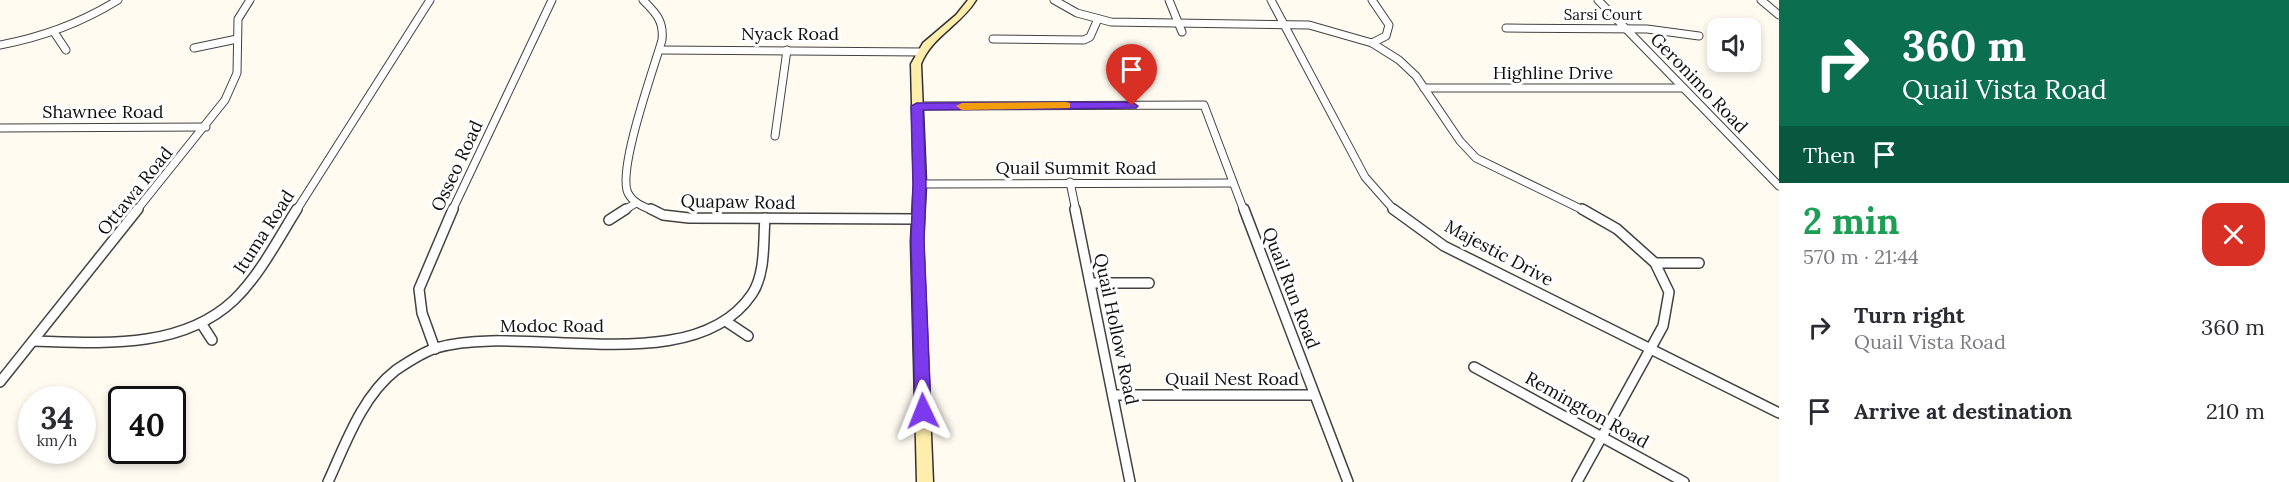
<!DOCTYPE html>
<html lang="en">
<head>
<meta charset="utf-8">
<style>
  body { margin:0; font-family:Lora,serif; background:#f7f7f7; color:#2b2b33; height:100vh; display:flex; flex-direction:column; font-size:22px; white-space:nowrap }
  * { box-sizing:border-box; margin:0 }
  p { font-size:20px; color:#7c7c81 }
  .icon { flex:none; width:33px; height:33px; fill:none; stroke:currentColor; stroke-width:2; stroke-linecap:round; stroke-linejoin:round }
  .map { position:relative; flex:1; overflow:hidden }
  .side { display:flex; flex-direction:column; background:#fff; width:510px }
  .side>* { flex:none }
  .top-card { background:#0b6e4f; color:#fff; overflow:hidden }
  .buttons { position:absolute; left:1707px; top:18px; display:grid; gap:12px }
  .buttons a { display:grid; place-items:center; width:54px; height:54px; border-radius:12px; background:#fff; box-shadow:0 3px 9px #0003; font-size:30px }
  .speed { position:absolute; left:18px; top:386px; display:flex; gap:12px; font-size:30px; font-weight:700; text-align:center }
  .speed>* { display:grid; place-content:center; width:78px; height:78px; border-radius:50%; background:#fff; box-shadow:0 3px 9px #0003; line-height:1 }
  .speed small { font-size:15px; font-weight:400 }
  .speed .limit { border:3px solid #111; border-radius:9px; background:#fff; color:#111 }
  .pin { position:absolute; display:grid; place-items:center; width:51px; height:51px; color:#fff; margin:-62px -26px; border-radius:50% 50% 50% 0; rotate:-45deg; box-shadow:0 0 6px #0007 }
  .pin .icon { rotate:45deg }
  .me { position:absolute; width:66px; margin:-33px; rotate:358deg; stroke-linejoin:round; filter:drop-shadow(0 0 4px #0008) }
  .turn { display:flex; align-items:center; gap:21px; height:126px; padding:0 24px; font-size:27px }
  .turn .icon { width:78px; height:78px; stroke-width:2.5 }
  .turn b { display:block; font-size:42px; line-height:51px }
  .then { display:flex; align-items:center; height:57px; padding:0 24px; background:#0003; gap:12px; font-size:22px }
  .round { display:grid; place-items:center; flex:none; width:63px; height:63px; border-radius:18px; background:#f7f7f7 }
  .head { display:flex; align-items:center; justify-content:space-between; height:102px; padding:0 24px }
  h1 { font-size:36px; font-weight:800; line-height:45px; color:#1e9e55 }
  ul { padding:0; list-style:none }
  li { display:flex; align-items:center; gap:18px; height:84px; padding:0 24px }
  li div { flex:1 }
  li b { display:block; font-size:22px }
  li em { font-style:normal }
  main { display:flex; flex:1; min-height:0 }
  .map>svg:first-child { display:block }
  .lines { fill:none; stroke-linecap:round; stroke-linejoin:round }
  .street-far1-casing { stroke:#424242; stroke-width:9 }
  .street-casing { stroke:#424242; stroke-width:12 }
  .secondary-casing { stroke:#313131; stroke-width:3 }
  .street-far1 { stroke:#fff; stroke-width:7 }
  .street { stroke:#fff; stroke-width:9 }
  .secondary { fill:#ffedac; fill-rule:evenodd }
  .route { fill:#7c3aed; stroke:#51269a; stroke-width:1.5 }
  .slow { fill:#f59e0b }
  .labels { text-anchor:middle; stroke-width:6; stroke-linejoin:round; paint-order:stroke }
  .far-street-label { font-size:15px; fill:#0f0f0f; stroke:#fff }
  .street-label { font-size:18px; fill:#0f0f0f; stroke:#fff }
</style>
</head>
<body>
<main>
<div class="map">
<svg width="1779" height="482" viewBox="0 0 1779 482">
  <rect width="100%" height="100%" fill="#fffbf1"/>
  <g class="lines">
    <defs>
      <g id="street-far1">
        <path d="M643,0c13,13 21,21 19,40 -8,28 -45,130 -34,153 5,10 16,14 26,18"/>
        <polyline points="1054,0 1077,13 1111,22 1309,25 1372,43 1399,60 1416,76 1460,141 1476,158 1585,211"/>
        <polyline points="1169,0 1182,32"/>
        <polyline points="1271,0 1365,177 1395,211"/>
        <polyline points="1372,0 1389,25 1386,36 1372,43"/>
        <polyline points="1598,0 1779,186"/>
        <polyline points="1761,0 1779,15"/>
        <polyline points="1506,28 1647,29 1699,36"/>
        <polyline points="54,32 66,50"/>
        <polyline points="993,39 1084,40 1090,37 1097,21"/>
        <path d="M0,45c43,-8 81,-22 118,-45"/>
        <polyline points="194,48 237,39"/>
        <polyline points="660,50 921,52"/>
        <polyline points="1424,88 1683,88"/>
        <polyline points="917,106 1204,105 1244,211"/>
        <polyline points="0,128 206,127"/>
        <polyline points="775,136 787,50"/>
        <polyline points="1070,182 1076,211"/>
        <polyline points="920,184 1233,183"/>
        <polyline points="136,211 225,100 237,73 238,19 250,0"/>
        <polyline points="296,211 430,0"/>
        <polyline points="452,211 552,0"/>
        <polyline points="623,211 636,203"/>
      </g>
      <g id="street">
        <polyline points="651,209 663,215 689,218 917,219"/>
        <polyline points="1075,209 1130,482"/>
        <polyline points="1244,209 1348,482"/>
        <polyline points="1393,209 1444,246 1779,413"/>
        <polyline points="609,220 626,209"/>
        <polyline points="1655,263 1699,263"/>
        <polyline points="1090,283 1149,283"/>
        <polyline points="727,322 748,336"/>
        <polyline points="201,323 212,340"/>
        <path d="M33,341c68,2 148,9 201,-41 26,-25 44,-61 63,-91"/>
        <polyline points="435,349 422,313 419,289 453,209"/>
        <polyline points="1474,367 1684,482"/>
        <polyline points="0,382 138,209"/>
        <polyline points="1113,395 1314,395"/>
        <path d="M328,482c17,-37 34,-86 68,-112 9,-6 30,-19 40,-22 87,-26 257,34 316,-54 14,-21 11,-53 13,-76"/>
        <polyline points="1577,482 1663,326 1669,292 1655,263 1617,229 1582,209"/>
      </g>
      <path id="secondary" d="M968,0h8c-15,25 -44,36 -55,64l5,120 -3,57 10,241h-16l-6,-241 3,-57 -3,-120 12,-21 33,-28z"/>
    </defs>
    <use href="#street-far1" class="street-far1-casing"/>
    <use href="#street" class="street-casing"/>
    <use href="#secondary" class="secondary-casing"/>
    <use href="#street-far1" class="street-far1"/>
    <use href="#street" class="street"/>
    <use href="#secondary" class="secondary"/>
  </g>
  <polygon class="route" points="1132,102 1138,106 1136,108 923,110 926,184 924,241 931,411 929,416 923,418 917,416 915,411 911,241 913,184 911,106 917,103"/>
  <polygon class="slow" points="1066,102 1070,103 1070,108 962,110 956,106 962,103"/>
  <g class="labels">
    <g class="far-street-label">
      <text x="1603" y="20">Sarsi Court</text>
    </g>
    <g class="street-label">
      <text x="790" y="40">Nyack Road</text>
      <text x="1553" y="79">Highline Drive</text>
      <text transform="translate(1699 83) rotate(46)" y="6">Geronimo Road</text>
      <text x="103" y="118">Shawnee Road</text>
      <text transform="translate(457 166) rotate(-65)" y="6">Osseo Road</text>
      <text x="1076" y="174">Quail Summit Road</text>
      <text transform="translate(135 191) rotate(-51)" y="6">Ottawa Road</text>
      <text transform="translate(738 202) rotate(1)" y="6">Quapaw Road</text>
      <text transform="translate(264 232) rotate(-57)" y="6">Ituma Road</text>
      <text transform="translate(1499 253) rotate(28)" y="6">Majestic Drive</text>
      <text transform="translate(1291 288) rotate(69)" y="6">Quail Run Road</text>
      <text x="552" y="332">Modoc Road</text>
      <text transform="translate(1116 329) rotate(78)" y="6">Quail Hollow Road</text>
      <text x="1232" y="385">Quail Nest Road</text>
      <text transform="translate(1587 410) rotate(29)" y="6">Remington Road</text>
    </g>
  </g>
</svg>
<div class="buttons">
<a><svg class="icon" aria-label="sound" viewBox="0 0 24 24"><path d="M4 9h4l5-4v14l-5-4H4zM17 9q2 3 0 6"/></svg></a>
</div>
<div class="speed"><div>34<small>km/h</small></div><div class="limit">40</div></div>
<div class="pin" style="left:1132px;top:106px;background:#d93025"><svg class="icon" aria-label="arrive" viewBox="0 0 24 24"><path d="M6 21V4h12l-3 4 3 4H6"/></svg></div>
<svg class="me" style="left:923px;top:411px" viewBox="-20 -20 40 40"><path d="M0-17L14 15 0 8-14 15z" fill="#7c3aed" stroke="#fff" stroke-width="4"/></svg>
</div>
<section class="side">
<div class="top-card">
<div class="turn"><svg class="icon" aria-label="right" viewBox="0 0 24 24"><path d="M7 20v-9h11M14 6l5 5-5 5"/></svg><div><b>360 m</b>Quail Vista Road</div></div>
<div class="then">Then<svg class="icon" aria-label="arrive" viewBox="0 0 24 24"><path d="M6 21V4h12l-3 4 3 4H6"/></svg></div>
</div>
<div class="head"><div><h1>2 min</h1><p>570 m · 21:44</p></div><a class="round" style="background:#d93025;color:#fff"><svg class="icon" aria-label="close" viewBox="0 0 24 24"><path d="M6 6l12 12M18 6L6 18"/></svg></a></div>
<ul>
<li><svg class="icon" aria-label="right" viewBox="0 0 24 24"><path d="M7 20v-9h11M14 6l5 5-5 5"/></svg><div><b>Turn right</b><p>Quail Vista Road</p></div><em>360 m</em></li>
<li><svg class="icon" aria-label="arrive" viewBox="0 0 24 24"><path d="M6 21V4h12l-3 4 3 4H6"/></svg><div><b>Arrive at destination</b></div><em>210 m</em></li>
</ul>
</section>
</main>
</body>
</html>
